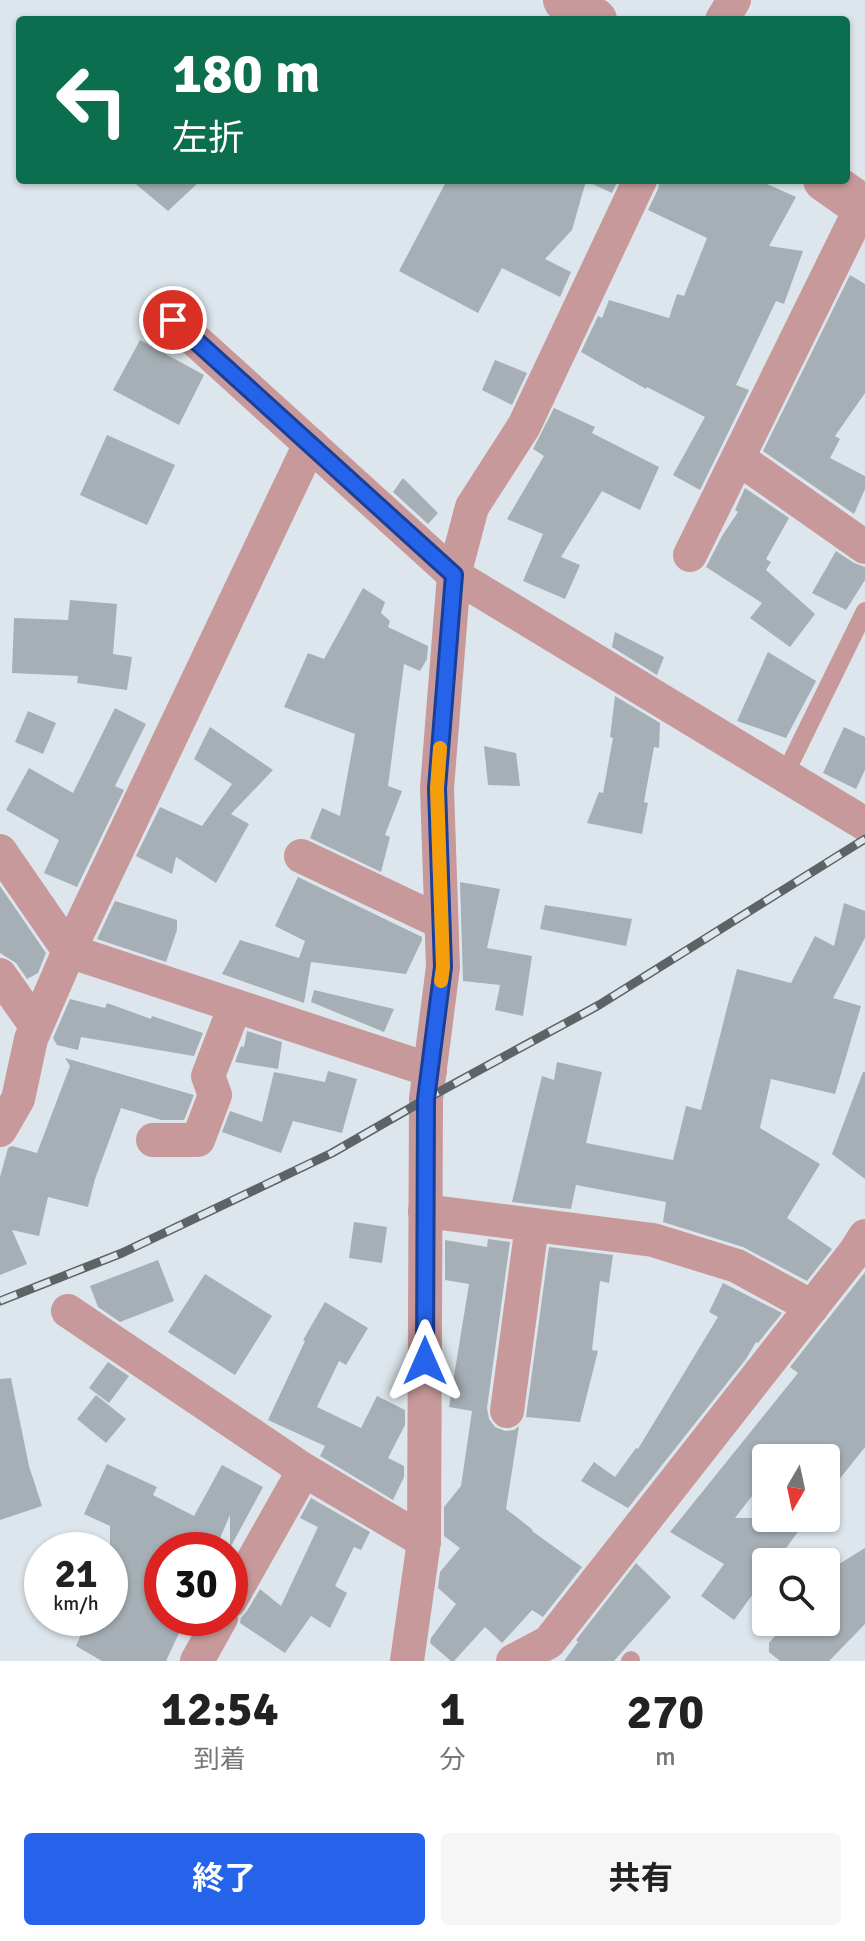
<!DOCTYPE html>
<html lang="ja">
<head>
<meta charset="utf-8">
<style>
  body { margin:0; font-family:Signika,"Noto Sans JP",sans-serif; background:#f6f6f6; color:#222; height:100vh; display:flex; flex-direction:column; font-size:30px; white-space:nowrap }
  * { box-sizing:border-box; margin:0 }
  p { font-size:26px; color:#767676 }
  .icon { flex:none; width:44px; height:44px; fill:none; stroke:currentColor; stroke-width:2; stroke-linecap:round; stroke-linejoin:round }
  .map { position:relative; height:1661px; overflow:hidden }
  .panel { display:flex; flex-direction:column; background:#fff; flex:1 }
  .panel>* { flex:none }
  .guide { position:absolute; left:16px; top:16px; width:834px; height:168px; border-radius:8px; box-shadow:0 2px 6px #0004; background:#0b6e4f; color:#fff; overflow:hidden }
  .needle { width:52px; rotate:189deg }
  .buttons { position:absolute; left:752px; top:1444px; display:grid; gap:16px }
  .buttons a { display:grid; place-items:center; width:88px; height:88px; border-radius:8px; background:#fff; box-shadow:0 2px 6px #0004; font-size:40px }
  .speed { position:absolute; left:24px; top:1532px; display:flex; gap:16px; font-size:40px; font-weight:700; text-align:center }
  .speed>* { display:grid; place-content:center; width:104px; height:104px; border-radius:50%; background:#fff; box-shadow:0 2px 6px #0004; line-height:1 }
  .speed small { font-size:20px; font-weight:400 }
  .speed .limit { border:12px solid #d22; background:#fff; color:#111 }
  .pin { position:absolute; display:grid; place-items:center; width:68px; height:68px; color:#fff; margin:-34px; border:4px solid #fff; border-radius:50%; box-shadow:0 2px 8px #0007 }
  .me { position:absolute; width:88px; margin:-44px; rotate:0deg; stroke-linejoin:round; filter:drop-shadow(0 0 6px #0008) }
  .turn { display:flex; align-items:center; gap:28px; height:168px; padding:0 24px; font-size:36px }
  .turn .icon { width:104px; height:104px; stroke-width:2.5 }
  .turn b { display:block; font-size:56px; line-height:68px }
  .eta { display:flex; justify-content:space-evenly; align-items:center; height:136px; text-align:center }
  .eta b { font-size:48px; font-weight:700; line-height:56px }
  .primary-button { display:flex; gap:16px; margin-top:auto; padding:16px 24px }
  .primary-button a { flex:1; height:92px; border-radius:8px; background:#2563eb; color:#fff; font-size:32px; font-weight:700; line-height:92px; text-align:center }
  .primary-button a+a { background:#f6f6f6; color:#222 }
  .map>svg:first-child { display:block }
  .building { fill:#a6afb5 }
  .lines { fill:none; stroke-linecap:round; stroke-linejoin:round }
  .service { stroke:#c7999a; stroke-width:18 }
  .minor { stroke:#c7999a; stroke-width:34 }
  .tertiary { stroke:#c7999a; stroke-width:44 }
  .rail-casing { stroke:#5e6366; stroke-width:9 }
  .rail { stroke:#dde6ec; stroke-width:6; stroke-dasharray:18; stroke-linecap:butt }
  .route-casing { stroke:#184099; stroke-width:20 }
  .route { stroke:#2563eb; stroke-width:14 }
  .slow { stroke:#f59e0b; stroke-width:14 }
</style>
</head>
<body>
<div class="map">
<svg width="865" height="1661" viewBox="0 0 865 1661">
  <rect width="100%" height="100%" fill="#dde6ec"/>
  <g class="building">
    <polygon points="131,180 201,180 168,211"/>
    <polygon points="447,180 618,180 612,193 586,181 572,230 545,259 571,272 560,297 502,268 478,313 399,271"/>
    <polygon points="660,180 758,180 796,197 769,246 803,251 784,304 776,301 736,385 749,390 700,490 673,475 705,417 647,387 646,389 581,352 598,316 602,318 609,300 669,318 677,294 684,296 707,238 648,210 658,189"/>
    <polygon points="850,275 865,284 865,393 835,436 840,439 830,458 865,476 865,489 854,514 763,451"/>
    <polygon points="140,340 204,375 179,425 113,390"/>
    <polygon points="495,360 527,373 512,405 482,390"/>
    <polygon points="554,408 595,427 592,433 659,467 640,510 602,491 561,557 580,565 565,599 523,581 543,534 507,519 544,456 533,449"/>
    <polygon points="107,435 175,465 147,525 80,495"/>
    <polygon points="403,478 438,513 428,524 393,492"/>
    <polygon points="745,488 789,518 766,559 771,562 766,570 815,614 790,647 750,618 762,603 706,567 722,536 738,512 735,510"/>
    <polygon points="836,551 854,563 865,567 865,580 846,610 812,593"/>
    <polygon points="363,588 385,602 381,613 390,621 388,627 428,646 427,659 420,671 404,664 388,786 402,791 385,835 390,837 381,872 310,838 322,808 340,816 355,734 284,707 308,653 324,659"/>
    <polygon points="70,600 117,604 113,654 132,657 127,690 77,683 78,676 12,673 14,618 68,620"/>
    <polygon points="615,632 664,657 657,675 612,647"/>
    <polygon points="768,652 816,681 786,738 737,721"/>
    <polygon points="615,696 660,723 659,748 654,747 644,802 648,803 642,834 587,823 599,792 603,793 613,738 610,737"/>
    <polygon points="115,708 146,724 115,786 124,790 77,887 44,873 59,840 6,810 29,768 73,793"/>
    <polygon points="28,711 56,723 43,754 15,742"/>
    <polygon points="210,727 273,770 231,814 249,824 216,883 176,857 172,874 136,856 160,807 202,826 232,784 194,759"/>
    <polygon points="844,727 865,737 865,770 856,789 823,773"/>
    <polygon points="484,746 516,753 520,786 488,785"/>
    <polygon points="298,877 422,937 422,940 406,974 311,962 304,1003 222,974 240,940 299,958 305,941 275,926"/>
    <polygon points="460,882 500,889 487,948 532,956 523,1016 495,1010 500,985 463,981"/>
    <polygon points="0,886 46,953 38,973 27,979 16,963 0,953"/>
    <polygon points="115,901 177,920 177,930 166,962 97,939"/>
    <polygon points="844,903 865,911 865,938 833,998 861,1006 835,1094 771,1079 760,1128 820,1164 787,1218 832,1249 807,1281 743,1247 663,1222 666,1202 576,1185 571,1209 512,1202 542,1076 554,1080 557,1062 602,1072 586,1143 673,1160 686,1106 701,1110 737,969 791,983 815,936 834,946"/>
    <polygon points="545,905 632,919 626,946 540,929"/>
    <polygon points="314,990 394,1009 384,1032 311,1002"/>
    <polygon points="70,999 105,1008 107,1003 151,1019 152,1016 203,1033 194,1056 81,1037 78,1050 57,1045 53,1038"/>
    <polygon points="247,1031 282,1042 278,1069 235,1062 241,1046 244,1047"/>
    <polygon points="65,1058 194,1095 184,1120 161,1120 121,1108 95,1179 88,1207 48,1197 39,1236 12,1230 27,1264 0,1275 0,1177 8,1148 12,1146 37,1153 70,1066"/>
    <polygon points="328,1071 357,1079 342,1133 293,1121 281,1153 222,1132 230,1111 262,1122 274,1072 325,1082"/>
    <polygon points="863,1072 865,1072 865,1179 832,1154"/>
    <polygon points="354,1222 387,1227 382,1263 349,1258"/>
    <polygon points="488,1239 510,1242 487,1408 489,1419 495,1427 505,1431 514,1430 519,1426 506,1509 533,1530 532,1531 582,1567 543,1617 532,1610 502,1643 485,1627 454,1661 451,1661 430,1643 431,1638 456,1604 438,1588 440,1572 460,1548 444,1536 444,1507 461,1486 472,1411 449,1407 469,1284 445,1280 445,1240 487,1247"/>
    <polygon points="549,1247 613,1255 609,1283 600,1281 592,1350 598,1351 580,1422 526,1417"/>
    <polygon points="158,1260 174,1301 120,1322 98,1307 90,1286"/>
    <polygon points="865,1272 865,1447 826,1496 826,1458 766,1458 766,1478 735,1518 808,1518 776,1562 766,1562 766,1576 734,1620 701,1596 724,1564 670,1532 798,1373 790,1367"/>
    <polygon points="205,1274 272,1316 235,1375 168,1332"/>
    <polygon points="723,1283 782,1313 758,1343 756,1342 746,1359 628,1508 581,1481 594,1462 615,1477 636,1448 638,1449 718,1317 709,1312"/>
    <polygon points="325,1302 368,1328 346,1365 339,1361 317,1407 361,1428 377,1396 405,1410 405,1425 388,1458 404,1466 404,1477 393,1500 320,1456 325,1446 268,1420 305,1341 303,1340"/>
    <polygon points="108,1362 129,1376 109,1403 89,1388"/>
    <polygon points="11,1378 29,1466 42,1506 0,1520 0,1379"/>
    <polygon points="96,1395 126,1419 106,1443 77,1419"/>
    <polygon points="107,1464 157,1487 153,1495 194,1516 222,1465 263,1487 230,1548 230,1515 215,1550 162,1550 162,1618 186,1618 166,1661 102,1661 76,1646 88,1618 110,1618 110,1526 84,1514"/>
    <polygon points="311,1498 370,1532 361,1550 354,1547 335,1586 347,1593 330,1628 311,1616 285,1653 240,1623 241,1618 247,1611 260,1589 281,1606 318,1527 300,1518"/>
    <polygon points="865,1548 865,1624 829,1661 780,1661 769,1652 769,1643 787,1622 826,1622 826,1575 831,1569"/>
    <polygon points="636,1563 671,1597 614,1661 564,1661 578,1642 576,1640"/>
  </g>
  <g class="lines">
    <g class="service">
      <polyline points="785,774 865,611"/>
      <polyline points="630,1661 631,1660"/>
    </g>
    <g class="minor">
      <polyline points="722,20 734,0"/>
      <polyline points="173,320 454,575 865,824"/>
      <polyline points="738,458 865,547"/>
      <polyline points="690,555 862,206"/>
      <polyline points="0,851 69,951 430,1070"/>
      <polyline points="301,856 441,922"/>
      <polyline points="0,975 36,1026"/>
      <polyline points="0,1130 18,1099 31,1039 69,951 310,444"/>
      <polyline points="153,1140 198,1140 215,1095 208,1076 235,1006"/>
      <polyline points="425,1211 653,1240 737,1266 812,1307"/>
      <polyline points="68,1311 304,1470 424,1541"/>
      <polyline points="507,1411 532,1225"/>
      <polyline points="230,1601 304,1470"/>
      <polyline points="197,1661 221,1618"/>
      <polyline points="407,1661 424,1541 426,1099 443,967 437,788 454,575 472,507 524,426 640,180"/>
      <polyline points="513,1661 549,1642 855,1252 865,1236"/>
    </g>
    <g class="tertiary">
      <polyline points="565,0 595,20"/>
      <polyline points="825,180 865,208"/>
    </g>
    <defs>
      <polyline id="rail" points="0,1301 122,1253 332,1153 426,1099 599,1005 865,839"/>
    </defs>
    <use href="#rail" class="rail-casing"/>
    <use href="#rail" class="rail"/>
  </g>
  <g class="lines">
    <defs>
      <polyline id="route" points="173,320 454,575 437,788 443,967 426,1099 425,1361"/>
    </defs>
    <use href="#route" class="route-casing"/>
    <use href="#route" class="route"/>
    <polyline class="slow" points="440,748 437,788 443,967 441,981"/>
  </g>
</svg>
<div class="buttons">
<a><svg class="needle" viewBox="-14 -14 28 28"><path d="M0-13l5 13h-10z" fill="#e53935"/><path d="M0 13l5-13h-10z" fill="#767676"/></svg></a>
<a><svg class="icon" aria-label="search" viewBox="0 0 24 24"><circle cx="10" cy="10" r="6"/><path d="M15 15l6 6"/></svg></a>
</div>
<div class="speed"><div>21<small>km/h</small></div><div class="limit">30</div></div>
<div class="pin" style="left:173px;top:320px;background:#d93025"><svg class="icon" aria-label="arrive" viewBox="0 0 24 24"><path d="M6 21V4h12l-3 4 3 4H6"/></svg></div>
<svg class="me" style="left:425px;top:1361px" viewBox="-20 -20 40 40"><path d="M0-17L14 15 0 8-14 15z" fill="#2563eb" stroke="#fff" stroke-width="4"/></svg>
<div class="guide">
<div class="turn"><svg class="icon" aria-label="left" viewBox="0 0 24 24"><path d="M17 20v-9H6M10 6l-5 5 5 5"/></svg><div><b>180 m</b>左折</div></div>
</div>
</div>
<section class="panel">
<div class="eta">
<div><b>12:54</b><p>到着</p></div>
<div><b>1</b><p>分</p></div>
<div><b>270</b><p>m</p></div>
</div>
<div class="primary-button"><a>終了</a><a>共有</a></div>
</section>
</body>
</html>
